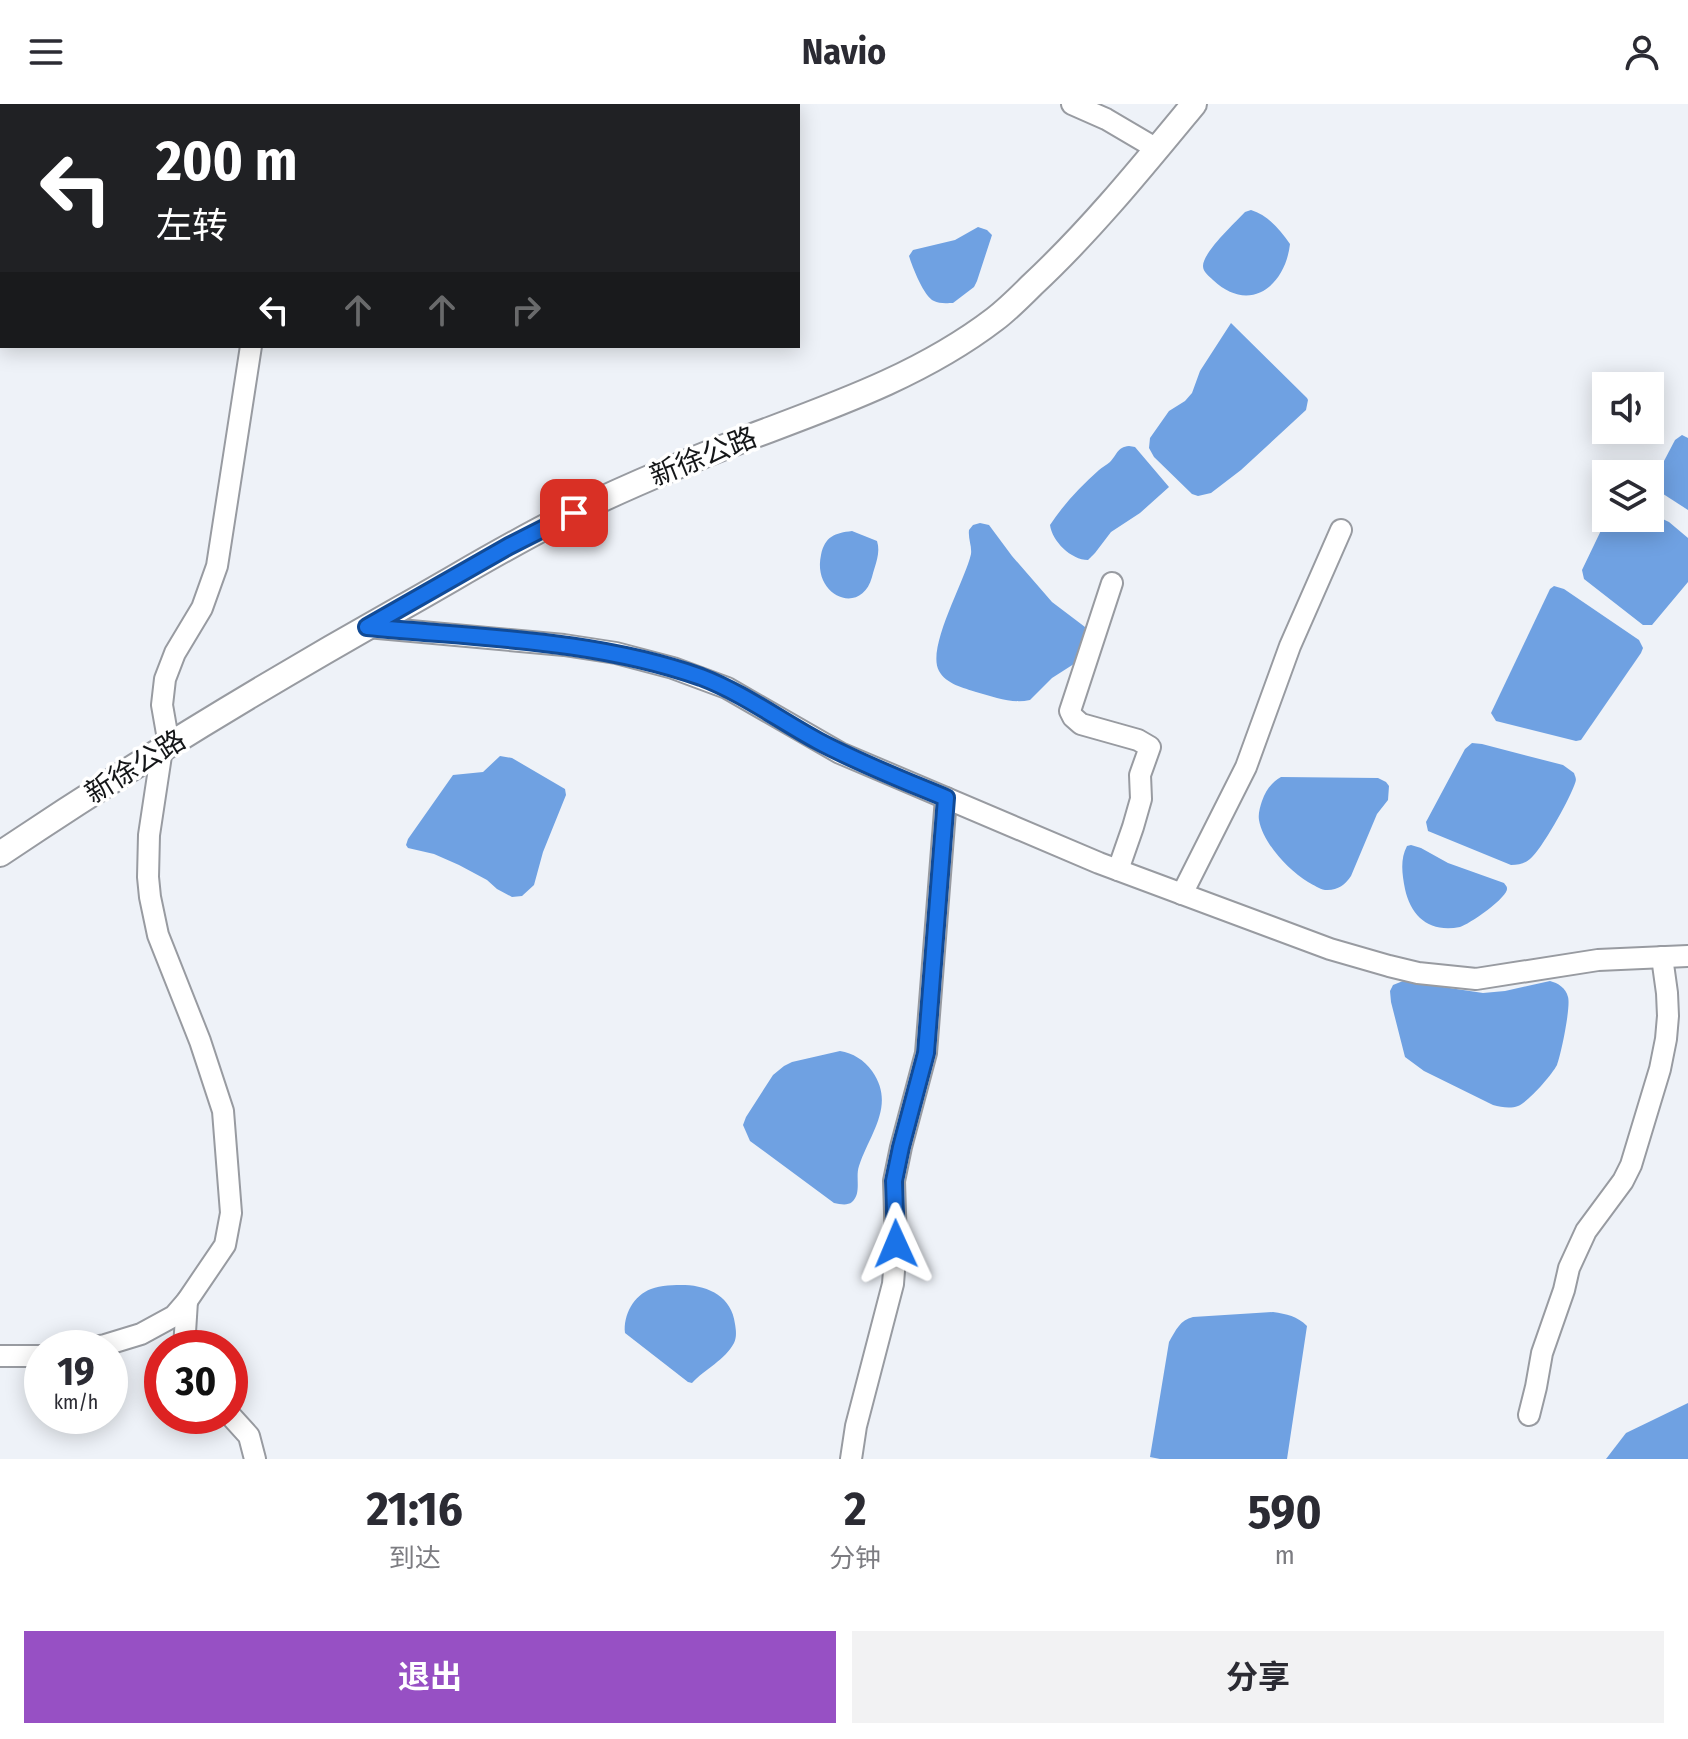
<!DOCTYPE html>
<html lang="zh">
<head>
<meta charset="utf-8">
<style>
  body { margin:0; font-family:"Fira Sans Condensed","Noto Sans SC",sans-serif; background:#f2f2f3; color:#2b2b33; height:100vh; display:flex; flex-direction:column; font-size:30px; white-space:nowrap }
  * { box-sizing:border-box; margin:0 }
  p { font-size:26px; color:#7c7c81 }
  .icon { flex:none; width:44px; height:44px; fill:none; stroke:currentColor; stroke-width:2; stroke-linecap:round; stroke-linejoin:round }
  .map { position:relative; height:1355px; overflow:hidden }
  .details { display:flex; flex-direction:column; background:#fff; flex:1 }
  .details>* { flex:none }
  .hud { position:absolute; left:0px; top:0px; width:800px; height:244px; box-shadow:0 4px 20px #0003; background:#202124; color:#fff; overflow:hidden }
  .tools { position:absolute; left:1592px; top:268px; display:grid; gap:16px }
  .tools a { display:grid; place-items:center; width:72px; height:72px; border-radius:0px; background:#fff; box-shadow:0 4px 20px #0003; font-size:40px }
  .speed { position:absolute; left:24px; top:1226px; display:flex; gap:16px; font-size:40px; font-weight:700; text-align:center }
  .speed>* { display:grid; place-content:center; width:104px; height:104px; border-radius:50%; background:#fff; box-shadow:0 4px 20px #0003; line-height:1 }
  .speed small { font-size:20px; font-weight:400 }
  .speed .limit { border:12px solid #d22; background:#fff; color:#111 }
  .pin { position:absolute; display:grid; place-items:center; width:68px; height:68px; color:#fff; margin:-34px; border-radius:16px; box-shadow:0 4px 12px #0006 }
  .me { position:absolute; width:88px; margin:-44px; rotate:359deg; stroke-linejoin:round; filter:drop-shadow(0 0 6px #0008) }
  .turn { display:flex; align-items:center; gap:28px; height:168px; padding:0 24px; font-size:36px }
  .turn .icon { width:104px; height:104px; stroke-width:2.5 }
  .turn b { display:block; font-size:56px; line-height:68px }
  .lanes { display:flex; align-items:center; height:76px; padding:0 24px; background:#0003; justify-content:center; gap:40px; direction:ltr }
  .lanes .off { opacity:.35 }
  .eta { display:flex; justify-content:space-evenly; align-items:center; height:136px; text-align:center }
  .eta b { font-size:48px; font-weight:700; line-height:56px }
  .button { display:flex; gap:16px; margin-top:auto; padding:16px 24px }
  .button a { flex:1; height:92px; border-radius:0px; background:#9750c4; color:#fff; font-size:32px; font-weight:700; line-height:92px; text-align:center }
  .button a+a { background:#f2f2f3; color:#2b2b33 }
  header { display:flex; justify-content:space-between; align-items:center; height:104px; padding:0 24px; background:#fff; font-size:36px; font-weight:700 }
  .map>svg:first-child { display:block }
  .water { fill:#6fa1e2 }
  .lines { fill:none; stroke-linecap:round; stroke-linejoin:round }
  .minor-casing { stroke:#989ba1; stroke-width:24 }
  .major-casing { stroke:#989ba1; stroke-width:28 }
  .minor { stroke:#fff; stroke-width:20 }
  .major { stroke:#fff; stroke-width:24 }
  .route-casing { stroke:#114b97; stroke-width:20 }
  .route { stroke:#1a73e8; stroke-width:14 }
  .labels { text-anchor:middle; stroke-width:7; stroke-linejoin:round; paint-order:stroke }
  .street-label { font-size:28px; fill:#141618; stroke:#fff }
</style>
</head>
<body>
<header><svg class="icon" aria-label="menu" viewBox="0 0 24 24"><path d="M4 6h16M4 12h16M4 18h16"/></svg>Navio<svg class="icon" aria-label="person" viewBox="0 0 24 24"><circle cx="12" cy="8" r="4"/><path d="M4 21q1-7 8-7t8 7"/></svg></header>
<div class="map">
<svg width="1688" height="1355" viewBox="0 0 1688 1355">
  <rect width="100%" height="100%" fill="#eef2f8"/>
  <g class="water">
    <path d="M1251,106c17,5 29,20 39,34 -5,43 -41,70 -77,36 -4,-4 -10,-8 -10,-14 0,-14 32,-43 42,-54z"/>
    <path d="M978,123l9,3 5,5 -15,46 -3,6 -21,16c-5,0 -14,1 -19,-2 -10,-4 -22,-35 -25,-45l4,-6 42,-10z"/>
    <polygon points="1231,219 1307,294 1308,296 1306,306 1241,366 1211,389 1198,392 1192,390 1154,353 1149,344 1150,334 1169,307 1185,297 1192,289 1200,267"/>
    <polygon points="1682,331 1688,334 1688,406 1657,386 1653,378 1675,336"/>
    <path d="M1129,342l6,1 34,40 -29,26 -29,19 -16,21 -7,7c-17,0 -36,-19 -38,-35 13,-20 31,-39 49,-55 3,-3 8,-5 11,-8 7,-7 7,-15 19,-16z"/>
    <polygon points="1650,409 1669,418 1688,434 1688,478 1652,521 1643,521 1584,475 1582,466 1607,414 1650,414"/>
    <path d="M980,419l9,2 23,31 40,46 33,25 -1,13 -7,22 -25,16 -22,22c-18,4 -36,-3 -54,-8 -12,-4 -30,-8 -37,-21 -13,-23 26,-90 32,-117 1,-8 -3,-15 -2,-24l4,-5z"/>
    <path d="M852,427l25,10c4,12 -2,24 -5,36 -11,40 -60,19 -51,-22 4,-19 14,-22 31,-24z"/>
    <polygon points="1554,482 1564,485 1639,536 1643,544 1641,549 1581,636 1576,637 1496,617 1491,609 1550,485"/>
    <path d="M1472,639l10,1 81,21 11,8c2,6 3,6 0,13 -6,16 -32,63 -44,73 -6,5 -11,6 -19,6l-83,-34 -2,-9 39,-73z"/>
    <polygon points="500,652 512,654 565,685 566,691 543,748 534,781 522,792 512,793 497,785 487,776 459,761 434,750 408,744 406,741 408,735 453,671 483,668"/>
    <path d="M1281,673l97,1 8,4 3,4 -1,14 -11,14 -26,62c-6,9 -14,15 -26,14 -6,-1 -11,-5 -17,-8 -20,-12 -45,-39 -49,-62 -1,-6 1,-13 3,-19 4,-11 9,-18 19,-24z"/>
    <path d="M1411,741l10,3 27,15 56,20c1,2 3,3 3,5 2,9 -39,37 -47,39 -30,6 -49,-10 -55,-38 -3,-15 -5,-30 2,-43z"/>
    <path d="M1403,877l80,12 22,-2 45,-10c8,2 16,7 18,16 3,9 -7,58 -11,68 -6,11 -28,36 -39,41 -8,3 -17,1 -25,-1l-69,-34 -19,-14 -14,-55 -1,-11 3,-6z"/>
    <path d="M840,947c13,2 24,9 32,20 24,34 -2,62 -13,95 -4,11 3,27 -7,36 -5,4 -12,2 -18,1l-84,-62 -7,-16 3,-8 27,-42 11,-9 8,-4z"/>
    <path d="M685,1181c24,1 47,12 50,39 1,6 2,13 -1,19 -9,17 -29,26 -42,40l-4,-1 -63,-49c-2,-18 9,-38 26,-44 10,-4 23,-4 34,-4z"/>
    <path d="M1273,1208c14,2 24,4 34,14l-20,133h-127l-10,-2 19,-115c7,-12 11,-22 24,-25z"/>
    <polygon points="1688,1299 1688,1355 1606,1355 1626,1329"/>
  </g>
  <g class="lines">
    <defs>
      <g id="minor">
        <polyline points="1072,0 1106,15 1157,45"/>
        <polyline points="287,2 290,0"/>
        <polyline points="1112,479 1070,607 1073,613 1081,620 1138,636 1150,643 1140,671 1141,695 1133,723 1118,766"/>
        <polyline points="367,523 564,541 616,549 673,564 727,584 840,649 1099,759 1330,845 1389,862 1418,869 1476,875 1598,856 1688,852"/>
        <polyline points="169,641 162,601 165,575 175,549 202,504 217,462 251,242"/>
        <polyline points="1182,790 1246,663 1290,542 1341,426"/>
        <polyline points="88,1244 105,1241 141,1230 174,1212 187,1197 225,1141 231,1109 223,1007 200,937 158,831 150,793 148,773 149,731 162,645"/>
        <polyline points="184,1244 187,1197"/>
        <polyline points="0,1252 42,1252"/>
        <polyline points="230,1311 249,1332 255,1355"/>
        <polyline points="1529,1311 1536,1283 1542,1249 1564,1186 1569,1164 1586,1127 1623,1077 1631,1061 1660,965 1666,935 1668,912 1667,889 1662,853"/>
        <polyline points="851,1355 856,1322 893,1180 896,1140 894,1077 901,1043 926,949 946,694"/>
      </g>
      <path id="major" d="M0,750c131,-88 266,-170 403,-247 50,-28 99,-58 150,-84 64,-33 130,-60 197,-86 85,-32 172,-62 245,-118 13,-10 25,-22 37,-34 59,-55 110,-118 162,-181"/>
    </defs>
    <use href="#minor" class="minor-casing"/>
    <use href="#major" class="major-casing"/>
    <use href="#minor" class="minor"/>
    <use href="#major" class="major"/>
  </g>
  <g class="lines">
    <defs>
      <path id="route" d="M574,409l-65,33 -142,81c112,11 227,12 334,50 42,16 78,43 117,64 41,22 85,39 128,57l-20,255 -25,94 -7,34 2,63"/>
    </defs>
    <use href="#route" class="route-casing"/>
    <use href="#route" class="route"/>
  </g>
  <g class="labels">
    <g class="street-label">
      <text transform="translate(703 352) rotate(-22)" y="10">新徐公路</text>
      <text transform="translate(135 662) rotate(-32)" y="10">新徐公路</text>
    </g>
  </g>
</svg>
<div class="tools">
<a><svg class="icon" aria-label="sound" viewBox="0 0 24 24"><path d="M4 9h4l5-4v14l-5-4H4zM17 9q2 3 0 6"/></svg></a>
<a><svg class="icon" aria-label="layers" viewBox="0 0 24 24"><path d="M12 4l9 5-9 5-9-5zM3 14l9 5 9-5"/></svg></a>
</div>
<div class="speed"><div>19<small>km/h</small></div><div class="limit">30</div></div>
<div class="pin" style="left:574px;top:409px;background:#d93025"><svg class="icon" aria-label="arrive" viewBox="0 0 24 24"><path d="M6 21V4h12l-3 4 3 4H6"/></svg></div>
<svg class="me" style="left:896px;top:1140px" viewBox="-20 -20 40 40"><path d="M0-17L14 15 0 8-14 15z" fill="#1a73e8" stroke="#fff" stroke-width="4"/></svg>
<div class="hud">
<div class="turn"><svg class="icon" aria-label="left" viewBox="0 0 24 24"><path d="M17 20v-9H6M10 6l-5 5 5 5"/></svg><div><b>200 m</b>左转</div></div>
<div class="lanes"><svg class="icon" aria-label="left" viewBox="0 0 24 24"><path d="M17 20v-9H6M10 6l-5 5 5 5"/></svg><svg class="icon off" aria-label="ahead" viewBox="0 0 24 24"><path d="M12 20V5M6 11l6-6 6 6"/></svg><svg class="icon off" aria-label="ahead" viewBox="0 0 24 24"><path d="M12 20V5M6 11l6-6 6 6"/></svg><svg class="icon off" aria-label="right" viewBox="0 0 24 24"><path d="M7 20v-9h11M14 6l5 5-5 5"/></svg></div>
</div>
</div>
<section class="details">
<div class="eta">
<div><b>21:16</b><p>到达</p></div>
<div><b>2</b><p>分钟</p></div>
<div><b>590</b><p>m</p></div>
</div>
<div class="button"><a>退出</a><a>分享</a></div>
</section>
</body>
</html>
